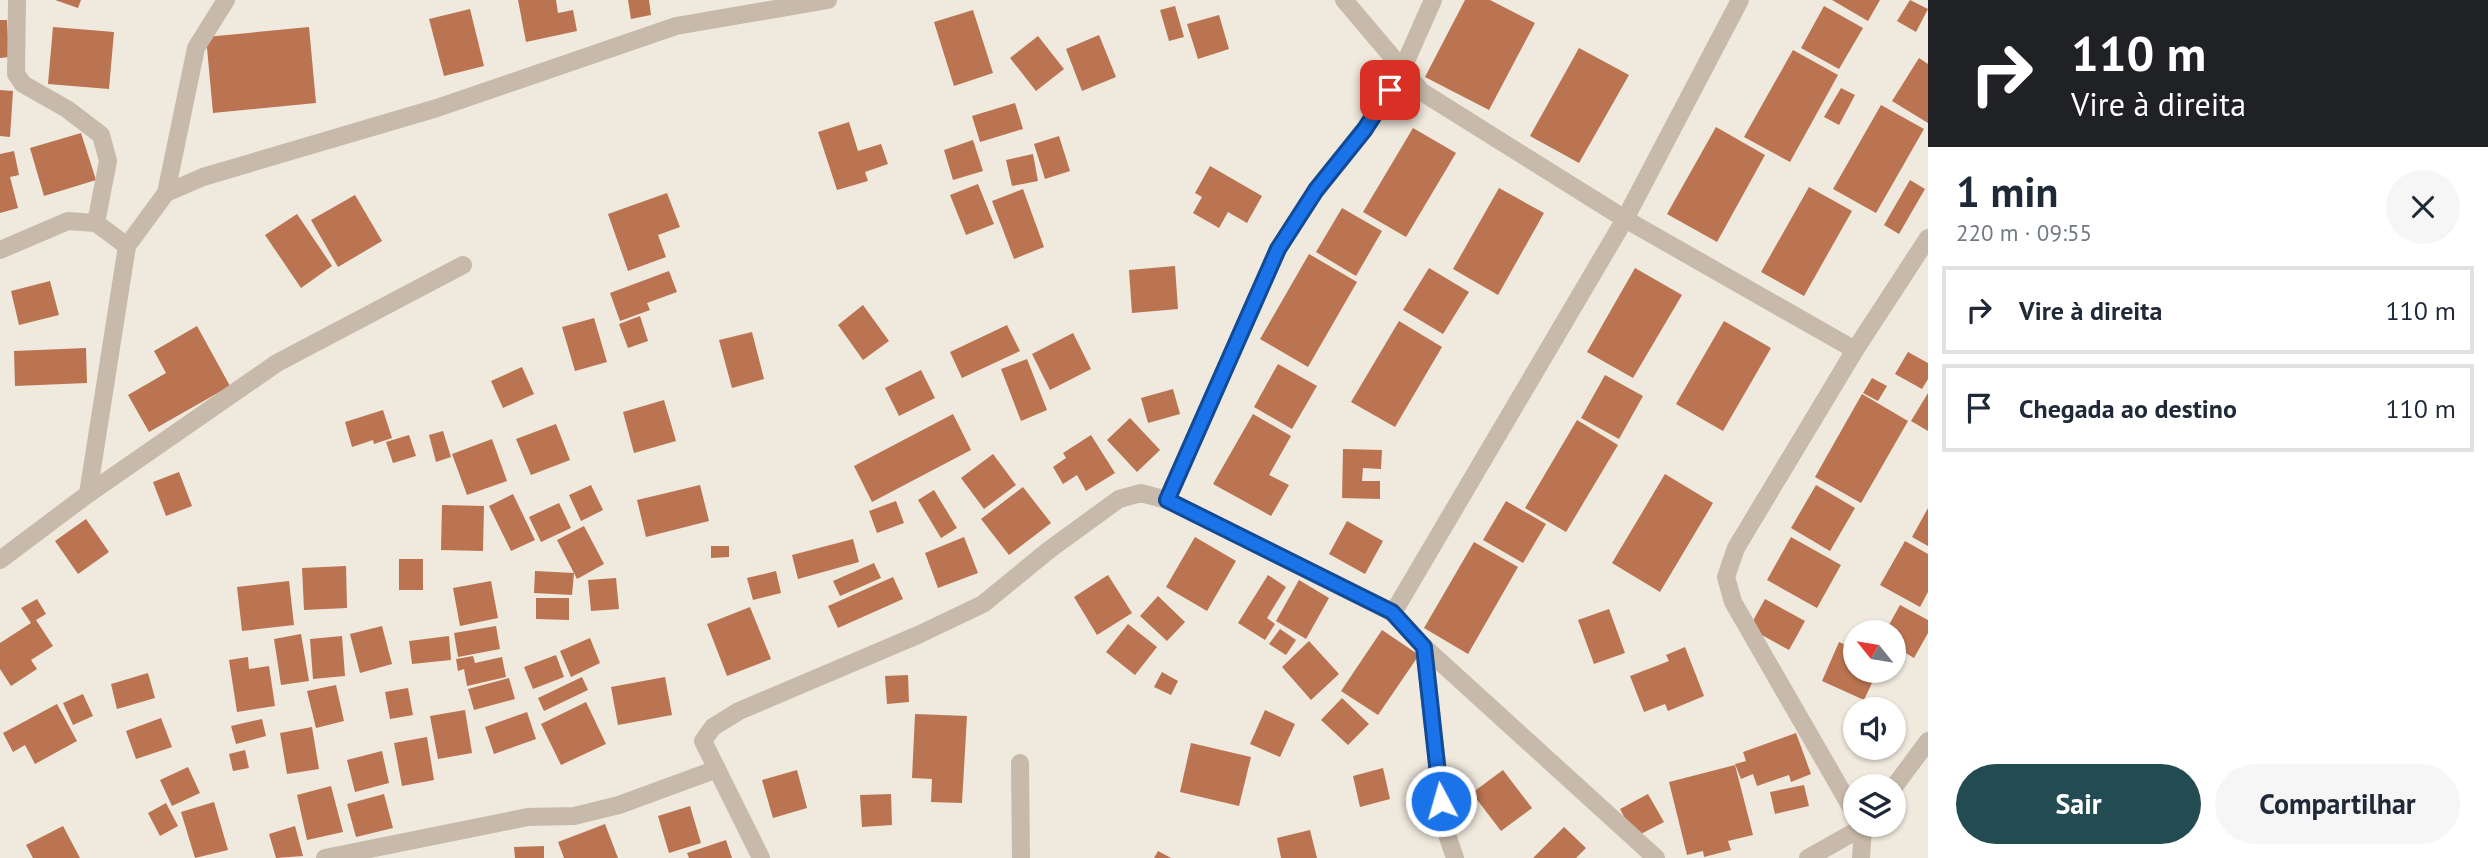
<!DOCTYPE html>
<html lang="pt">
<head>
<meta charset="utf-8">
<style>
  body { margin:0; font-family:"PT Sans",sans-serif; background:#f6f6f7; color:#1f2937; height:100vh; display:flex; flex-direction:column; font-size:26px; white-space:nowrap }
  * { box-sizing:border-box; margin:0 }
  p { font-size:23px; color:#747a83 }
  .icon { flex:none; width:38px; height:38px; fill:none; stroke:currentColor; stroke-width:2; stroke-linecap:round; stroke-linejoin:round }
  .map { position:relative; flex:1; overflow:hidden }
  .drawer { display:flex; flex-direction:column; background:#fff; width:560px }
  .drawer>* { flex:none }
  .hud { background:#202124; color:#fff; overflow:hidden }
  .needle { width:46px; rotate:300deg }
  .fabs { position:absolute; left:1843px; top:620px; display:grid; gap:14px }
  .fabs a { display:grid; place-items:center; width:63px; height:63px; border-radius:50%; background:#fff; box-shadow:0 2px 5px #0004; font-size:35px }
  .pin { position:absolute; display:grid; place-items:center; width:60px; height:60px; color:#fff; margin:-30px; border-radius:14px; box-shadow:0 4px 10px #0006 }
  .me { position:absolute; width:77px; margin:-38px; rotate:354deg; stroke-linejoin:round; filter:drop-shadow(0 0 5px #0008) }
  .turn { display:flex; align-items:center; gap:24px; height:147px; padding:0 28px; font-size:32px }
  .turn .icon { width:91px; height:91px; stroke-width:2.5 }
  .turn b { display:block; font-size:49px; line-height:60px }
  .round { display:grid; place-items:center; flex:none; width:74px; height:74px; border-radius:37px; background:#f6f6f7 }
  .summary { display:flex; align-items:center; justify-content:space-between; height:119px; padding:0 28px }
  h1 { font-size:42px; font-weight:800; line-height:52px }
  .primary-button { display:flex; gap:14px; margin-top:auto; padding:14px 28px }
  .primary-button a { flex:1; height:80px; border-radius:42px; background:#234b52; color:#fff; font-size:28px; font-weight:800; line-height:80px; text-align:center }
  .primary-button a+a { background:#f6f6f7; color:#1f2937 }
  ul { padding:0; list-style:none }
  li { display:flex; align-items:center; gap:21px; height:88px; margin:0 14px 10px; padding:0 14px; border:4px solid #e0e1e3; border-radius:0px }
  li div { flex:1 }
  li b { display:block; font-size:26px }
  li em { font-style:normal }
  main { display:flex; flex:1; min-height:0 }
  .map>svg:first-child { display:block }
  .building { fill:#ba7451 }
  .lines { fill:none; stroke-linecap:round; stroke-linejoin:round }
  .minor { stroke:#c7baaa; stroke-width:18 }
  .route-casing { stroke:#114b97; stroke-width:18 }
  .route { stroke:#1a73e8; stroke-width:12 }
</style>
</head>
<body>
<main>
<div class="map">
<svg width="1928" height="858" viewBox="0 0 1928 858">
  <rect width="100%" height="100%" fill="#f0e9dd"/>
  <g class="building">
    <polygon points="55,0 81,0 78,8"/>
    <polygon points="518,0 556,0 558,13 573,10 577,31 526,42"/>
    <polygon points="628,0 649,0 651,15 631,19"/>
    <polygon points="1465,0 1490,0 1535,23 1489,110 1425,77"/>
    <polygon points="1832,0 1880,0 1868,21"/>
    <polygon points="1910,0 1928,9 1916,32 1897,21"/>
    <polygon points="1175,6 1184,37 1169,41 1160,10"/>
    <polygon points="1824,6 1863,28 1839,69 1801,48"/>
    <polygon points="470,9 484,66 444,76 429,19"/>
    <polygon points="973,10 993,73 954,86 934,22"/>
    <polygon points="1219,15 1229,49 1198,59 1187,24"/>
    <polygon points="0,20 7,20 9,57 0,58"/>
    <polygon points="53,27 114,32 109,89 48,84"/>
    <polygon points="309,27 316,103 213,113 206,37"/>
    <polygon points="1099,35 1116,77 1082,91 1066,49"/>
    <polygon points="1038,36 1064,69 1036,91 1010,58"/>
    <polygon points="1579,48 1629,75 1579,163 1530,136"/>
    <polygon points="1793,50 1838,75 1790,162 1744,137"/>
    <polygon points="1919,58 1928,64 1928,123 1892,101"/>
    <polygon points="1841,88 1855,95 1839,125 1824,117"/>
    <polygon points="0,90 13,91 10,137 0,136"/>
    <polygon points="1015,103 1023,129 980,142 972,116"/>
    <polygon points="1881,105 1924,129 1876,213 1833,189"/>
    <polygon points="849,122 858,151 881,144 888,164 865,172 868,181 837,190 818,132"/>
    <polygon points="1716,127 1765,155 1717,242 1667,214"/>
    <polygon points="1413,128 1456,153 1406,237 1363,212"/>
    <polygon points="81,133 96,180 44,196 30,148"/>
    <polygon points="1059,136 1070,171 1045,179 1034,144"/>
    <polygon points="973,140 983,171 953,180 944,150"/>
    <polygon points="14,151 19,175 10,177 18,208 0,213 0,154"/>
    <polygon points="1033,154 1038,181 1012,186 1006,160"/>
    <polygon points="1210,166 1262,196 1247,223 1228,212 1219,228 1193,213 1202,197 1195,193"/>
    <polygon points="1910,180 1925,189 1899,234 1884,225"/>
    <polygon points="978,184 994,224 966,235 950,195"/>
    <polygon points="1809,187 1852,211 1804,296 1761,272"/>
    <polygon points="1499,188 1544,213 1498,295 1453,269"/>
    <polygon points="1023,189 1044,247 1014,259 992,201"/>
    <polygon points="667,193 680,227 658,235 666,257 628,271 608,214"/>
    <polygon points="355,195 382,241 338,267 311,220"/>
    <polygon points="1342,208 1382,231 1356,276 1316,252"/>
    <polygon points="297,214 332,266 301,288 265,235"/>
    <polygon points="1309,254 1357,282 1308,367 1260,339"/>
    <polygon points="1175,266 1178,309 1132,313 1129,270"/>
    <polygon points="1429,268 1469,292 1443,334 1403,310"/>
    <polygon points="1635,268 1682,295 1633,378 1587,352"/>
    <polygon points="669,271 677,292 647,303 650,310 620,321 610,293"/>
    <polygon points="50,281 59,315 19,325 11,291"/>
    <polygon points="863,305 889,341 863,360 838,325"/>
    <polygon points="640,316 648,341 628,348 619,324"/>
    <polygon points="594,318 607,362 575,371 562,327"/>
    <polygon points="1399,321 1442,347 1395,427 1351,402"/>
    <polygon points="1724,321 1771,348 1723,431 1676,404"/>
    <polygon points="1007,325 1020,351 962,378 950,352"/>
    <polygon points="197,326 230,386 149,432 128,395 166,373 154,351"/>
    <polygon points="752,332 764,379 732,388 719,340"/>
    <polygon points="1073,333 1091,369 1050,390 1032,354"/>
    <polygon points="86,348 87,383 15,386 14,351"/>
    <polygon points="1908,352 1928,363 1928,379 1922,389 1895,374"/>
    <polygon points="1027,359 1047,410 1021,421 1001,369"/>
    <polygon points="1278,364 1317,386 1292,429 1254,407"/>
    <polygon points="522,367 534,394 503,408 491,381"/>
    <polygon points="921,370 935,398 899,416 885,388"/>
    <polygon points="1605,375 1643,396 1619,439 1581,418"/>
    <polygon points="1872,378 1887,386 1878,401 1863,393"/>
    <polygon points="1173,389 1180,414 1148,423 1141,398"/>
    <polygon points="1928,393 1928,431 1911,421"/>
    <polygon points="1862,394 1908,421 1861,503 1815,477"/>
    <polygon points="664,400 676,441 634,453 623,412"/>
    <polygon points="383,410 392,438 374,444 373,440 352,447 345,422"/>
    <polygon points="953,414 971,450 872,502 854,466"/>
    <polygon points="1253,414 1291,436 1269,475 1289,485 1271,516 1213,484"/>
    <polygon points="1130,418 1160,450 1137,472 1107,440"/>
    <polygon points="1577,420 1618,445 1566,532 1525,508"/>
    <polygon points="556,424 570,460 531,475 516,439"/>
    <polygon points="443,431 451,457 436,462 429,435"/>
    <polygon points="409,435 416,456 393,463 386,442"/>
    <polygon points="1091,435 1115,473 1086,491 1077,475 1063,484 1053,467 1066,458 1063,453"/>
    <polygon points="492,439 507,481 467,495 452,454"/>
    <polygon points="1343,449 1382,450 1381,469 1363,468 1362,481 1380,481 1380,499 1342,498"/>
    <polygon points="993,454 1016,485 984,509 961,478"/>
    <polygon points="179,472 192,506 166,516 153,482"/>
    <polygon points="1665,474 1713,503 1660,592 1612,563"/>
    <polygon points="591,485 603,510 581,521 569,495"/>
    <polygon points="700,485 709,521 646,537 637,500"/>
    <polygon points="1816,485 1855,508 1830,551 1791,528"/>
    <polygon points="1023,487 1051,523 1009,555 981,519"/>
    <polygon points="934,490 957,528 941,538 918,500"/>
    <polygon points="513,494 535,540 511,551 489,506"/>
    <polygon points="896,501 904,523 877,533 869,511"/>
    <polygon points="1506,501 1546,524 1523,563 1483,540"/>
    <polygon points="559,503 571,528 541,542 529,517"/>
    <polygon points="442,505 484,506 483,551 441,550"/>
    <polygon points="1928,508 1928,546 1912,537"/>
    <polygon points="86,519 109,552 78,574 55,541"/>
    <polygon points="1347,521 1383,541 1365,574 1329,554"/>
    <polygon points="584,526 604,564 577,579 557,540"/>
    <polygon points="964,537 978,573 938,588 925,553"/>
    <polygon points="1195,537 1236,561 1207,611 1166,587"/>
    <polygon points="1791,537 1841,565 1817,608 1767,580"/>
    <polygon points="853,539 859,562 798,579 792,555"/>
    <polygon points="1905,541 1928,554 1928,592 1920,607 1880,585"/>
    <polygon points="1474,542 1518,567 1468,654 1424,628"/>
    <polygon points="711,546 729,546 729,557 711,558"/>
    <rect x="399" y="559" width="24" height="31"/>
    <polygon points="874,563 881,578 840,596 833,581"/>
    <polygon points="346,566 347,608 304,610 302,568"/>
    <polygon points="535,571 574,573 572,595 534,593"/>
    <polygon points="776,571 781,593 753,600 747,578"/>
    <polygon points="1108,575 1132,613 1097,635 1074,597"/>
    <polygon points="1268,575 1286,587 1267,618 1275,624 1265,640 1238,623"/>
    <polygon points="893,577 903,599 838,628 828,606"/>
    <polygon points="616,578 619,609 591,611 588,580"/>
    <polygon points="1299,580 1329,598 1306,639 1276,621"/>
    <polygon points="289,581 294,625 242,631 237,587"/>
    <polygon points="491,581 498,618 460,626 453,588"/>
    <polygon points="1158,596 1185,622 1167,641 1140,616"/>
    <polygon points="536,598 569,598 569,620 536,619"/>
    <polygon points="37,599 46,614 36,620 53,646 31,660 37,669 11,686 0,669 0,643 31,623 21,608"/>
    <polygon points="1765,599 1805,621 1789,650 1749,628"/>
    <polygon points="1900,605 1928,620 1928,633 1914,658 1894,646 1894,632 1885,632"/>
    <polygon points="750,607 771,659 727,676 707,624"/>
    <polygon points="1609,609 1625,653 1594,664 1578,620"/>
    <polygon points="1128,624 1157,647 1135,675 1106,652"/>
    <polygon points="382,626 392,664 360,673 350,634"/>
    <polygon points="496,626 500,649 458,657 454,633"/>
    <polygon points="1280,629 1296,640 1286,655 1269,644"/>
    <polygon points="1382,630 1419,655 1378,715 1341,691"/>
    <polygon points="301,634 309,681 281,685 274,639"/>
    <polygon points="342,636 345,676 313,679 310,639"/>
    <polygon points="449,636 451,660 412,664 409,641"/>
    <polygon points="590,638 600,663 571,677 560,651"/>
    <polygon points="1309,641 1339,674 1311,700 1282,667"/>
    <polygon points="1839,642 1855,649 1855,670 1878,670 1864,700 1822,681"/>
    <polygon points="1685,647 1704,696 1668,711 1665,704 1644,712 1630,676 1669,661 1666,655"/>
    <polygon points="556,655 564,677 533,689 524,667"/>
    <polygon points="473,656 475,663 502,657 506,677 467,686 464,669 458,671 456,659"/>
    <polygon points="248,657 249,669 269,666 275,706 237,712 229,660"/>
    <polygon points="1162,672 1178,681 1171,695 1154,687"/>
    <polygon points="148,673 155,698 117,709 111,684"/>
    <polygon points="908,675 909,702 887,704 885,676"/>
    <polygon points="582,677 588,690 544,711 538,698"/>
    <polygon points="665,677 672,715 618,725 611,687"/>
    <polygon points="509,678 515,699 474,710 468,689"/>
    <polygon points="336,685 344,721 316,728 307,691"/>
    <polygon points="408,688 413,715 390,719 385,692"/>
    <polygon points="83,694 93,716 73,725 63,703"/>
    <polygon points="1342,698 1369,724 1348,745 1321,720"/>
    <polygon points="586,702 606,744 561,765 541,724"/>
    <polygon points="57,704 77,741 35,764 25,745 13,752 3,733"/>
    <polygon points="465,710 472,753 438,759 430,716"/>
    <polygon points="1265,710 1295,724 1280,757 1250,744"/>
    <polygon points="527,712 536,739 494,754 485,727"/>
    <polygon points="915,714 967,716 962,803 931,802 932,779 912,778"/>
    <polygon points="161,718 172,747 136,759 126,731"/>
    <polygon points="262,719 266,736 236,744 231,726"/>
    <polygon points="312,727 319,769 287,774 280,733"/>
    <polygon points="1796,733 1811,774 1791,782 1789,775 1757,786 1753,774 1741,779 1735,764 1746,761 1743,752"/>
    <polygon points="427,737 434,780 402,786 394,743"/>
    <polygon points="1191,743 1251,757 1239,806 1180,792"/>
    <polygon points="245,750 249,768 233,771 229,754"/>
    <polygon points="382,751 389,783 355,792 347,760"/>
    <polygon points="1735,765 1753,835 1728,841 1731,850 1704,857 1703,851 1687,855 1669,782"/>
    <polygon points="188,767 200,793 172,806 160,780"/>
    <polygon points="1383,768 1390,799 1360,807 1353,776"/>
    <polygon points="797,770 807,808 773,818 762,780"/>
    <polygon points="1503,770 1532,808 1501,831 1472,793"/>
    <polygon points="1804,785 1809,806 1775,814 1770,792"/>
    <polygon points="331,786 343,832 307,840 297,795"/>
    <polygon points="384,794 393,828 356,837 347,804"/>
    <polygon points="891,794 892,825 862,827 860,795"/>
    <polygon points="1648,794 1664,822 1635,837 1620,809"/>
    <polygon points="214,802 228,850 195,858 181,812"/>
    <polygon points="166,803 178,826 160,836 148,813"/>
    <polygon points="690,806 701,843 669,853 658,816"/>
    <polygon points="605,824 618,858 564,858 558,842"/>
    <polygon points="63,826 80,858 33,858 26,845"/>
    <polygon points="295,826 303,856 276,858 269,834"/>
    <polygon points="1564,827 1586,848 1576,858 1533,858"/>
    <polygon points="1310,830 1317,858 1281,858 1277,838"/>
    <polygon points="726,840 732,858 689,858 687,853"/>
    <polygon points="544,846 544,858 515,858 514,847"/>
    <polygon points="1158,851 1171,858 1154,858"/>
  </g>
  <g class="lines">
    <g class="minor">
      <polyline points="17,0 16,74 23,84 67,109 101,135 108,161 96,223"/>
      <polyline points="1344,0 1422,92 1625,219 1855,350 1736,548 1726,577 1733,602 1855,814"/>
      <polyline points="166,193 196,48 226,0"/>
      <polyline points="127,246 166,193 203,177 437,108 676,26 828,0"/>
      <polyline points="0,250 68,221 96,223 127,246 88,494"/>
      <polyline points="1855,350 1928,238"/>
      <polyline points="1167,500 1278,249 1316,190 1365,129 1402,70 1433,0"/>
      <polyline points="0,560 88,494 277,363 463,265"/>
      <polyline points="1424,647 1656,858"/>
      <polyline points="1020,763 1021,858"/>
      <polyline points="1894,787 1928,741"/>
      <polyline points="325,858 528,817 574,816 619,805 717,769"/>
      <polyline points="761,858 703,741 713,727 739,711 918,635 983,604 1049,550 1119,499 1141,493 1167,500 1393,613"/>
      <polyline points="1455,858 1444,826 1424,647 1393,613 1625,219 1740,0"/>
      <polyline points="1808,858 1863,827 1861,824"/>
      <polyline points="1861,858 1863,827 1865,824"/>
    </g>
  </g>
  <g class="lines">
    <defs>
      <polyline id="route" points="1390,90 1365,129 1316,190 1278,249 1167,500 1392,612 1424,647 1441,801"/>
    </defs>
    <use href="#route" class="route-casing"/>
    <use href="#route" class="route"/>
  </g>
</svg>
<div class="fabs">
<a><svg class="needle" viewBox="-14 -14 28 28"><path d="M0-13l5 13h-10z" fill="#e53935"/><path d="M0 13l5-13h-10z" fill="#747a83"/></svg></a>
<a><svg class="icon" aria-label="sound" viewBox="0 0 24 24"><path d="M4 9h4l5-4v14l-5-4H4zM17 9q2 3 0 6"/></svg></a>
<a><svg class="icon" aria-label="layers" viewBox="0 0 24 24"><path d="M12 4l9 5-9 5-9-5zM3 14l9 5 9-5"/></svg></a>
</div>
<div class="pin" style="left:1390px;top:90px;background:#d93025"><svg class="icon" aria-label="arrive" viewBox="0 0 24 24"><path d="M6 21V4h12l-3 4 3 4H6"/></svg></div>
<svg class="me" style="left:1441px;top:801px" viewBox="-20 -20 40 40"><circle r="17" fill="#1a73e8" stroke="#fff" stroke-width="3"/><path d="M0-11L8 9 0 5-8 9z" fill="#fff"/></svg>
</div>
<section class="drawer">
<div class="hud">
<div class="turn"><svg class="icon" aria-label="right" viewBox="0 0 24 24"><path d="M7 20v-9h11M14 6l5 5-5 5"/></svg><div><b>110 m</b>Vire à direita</div></div>
</div>
<div class="summary"><div><h1>1 min</h1><p>220 m · 09:55</p></div><a class="round"><svg class="icon" aria-label="close" viewBox="0 0 24 24"><path d="M6 6l12 12M18 6L6 18"/></svg></a></div>
<ul>
<li><svg class="icon" aria-label="right" viewBox="0 0 24 24"><path d="M7 20v-9h11M14 6l5 5-5 5"/></svg><div><b>Vire à direita</b></div><em>110 m</em></li>
<li><svg class="icon" aria-label="arrive" viewBox="0 0 24 24"><path d="M6 21V4h12l-3 4 3 4H6"/></svg><div><b>Chegada ao destino</b></div><em>110 m</em></li>
</ul>
<div class="primary-button"><a>Sair</a><a>Compartilhar</a></div>
</section>
</main>
</body>
</html>
